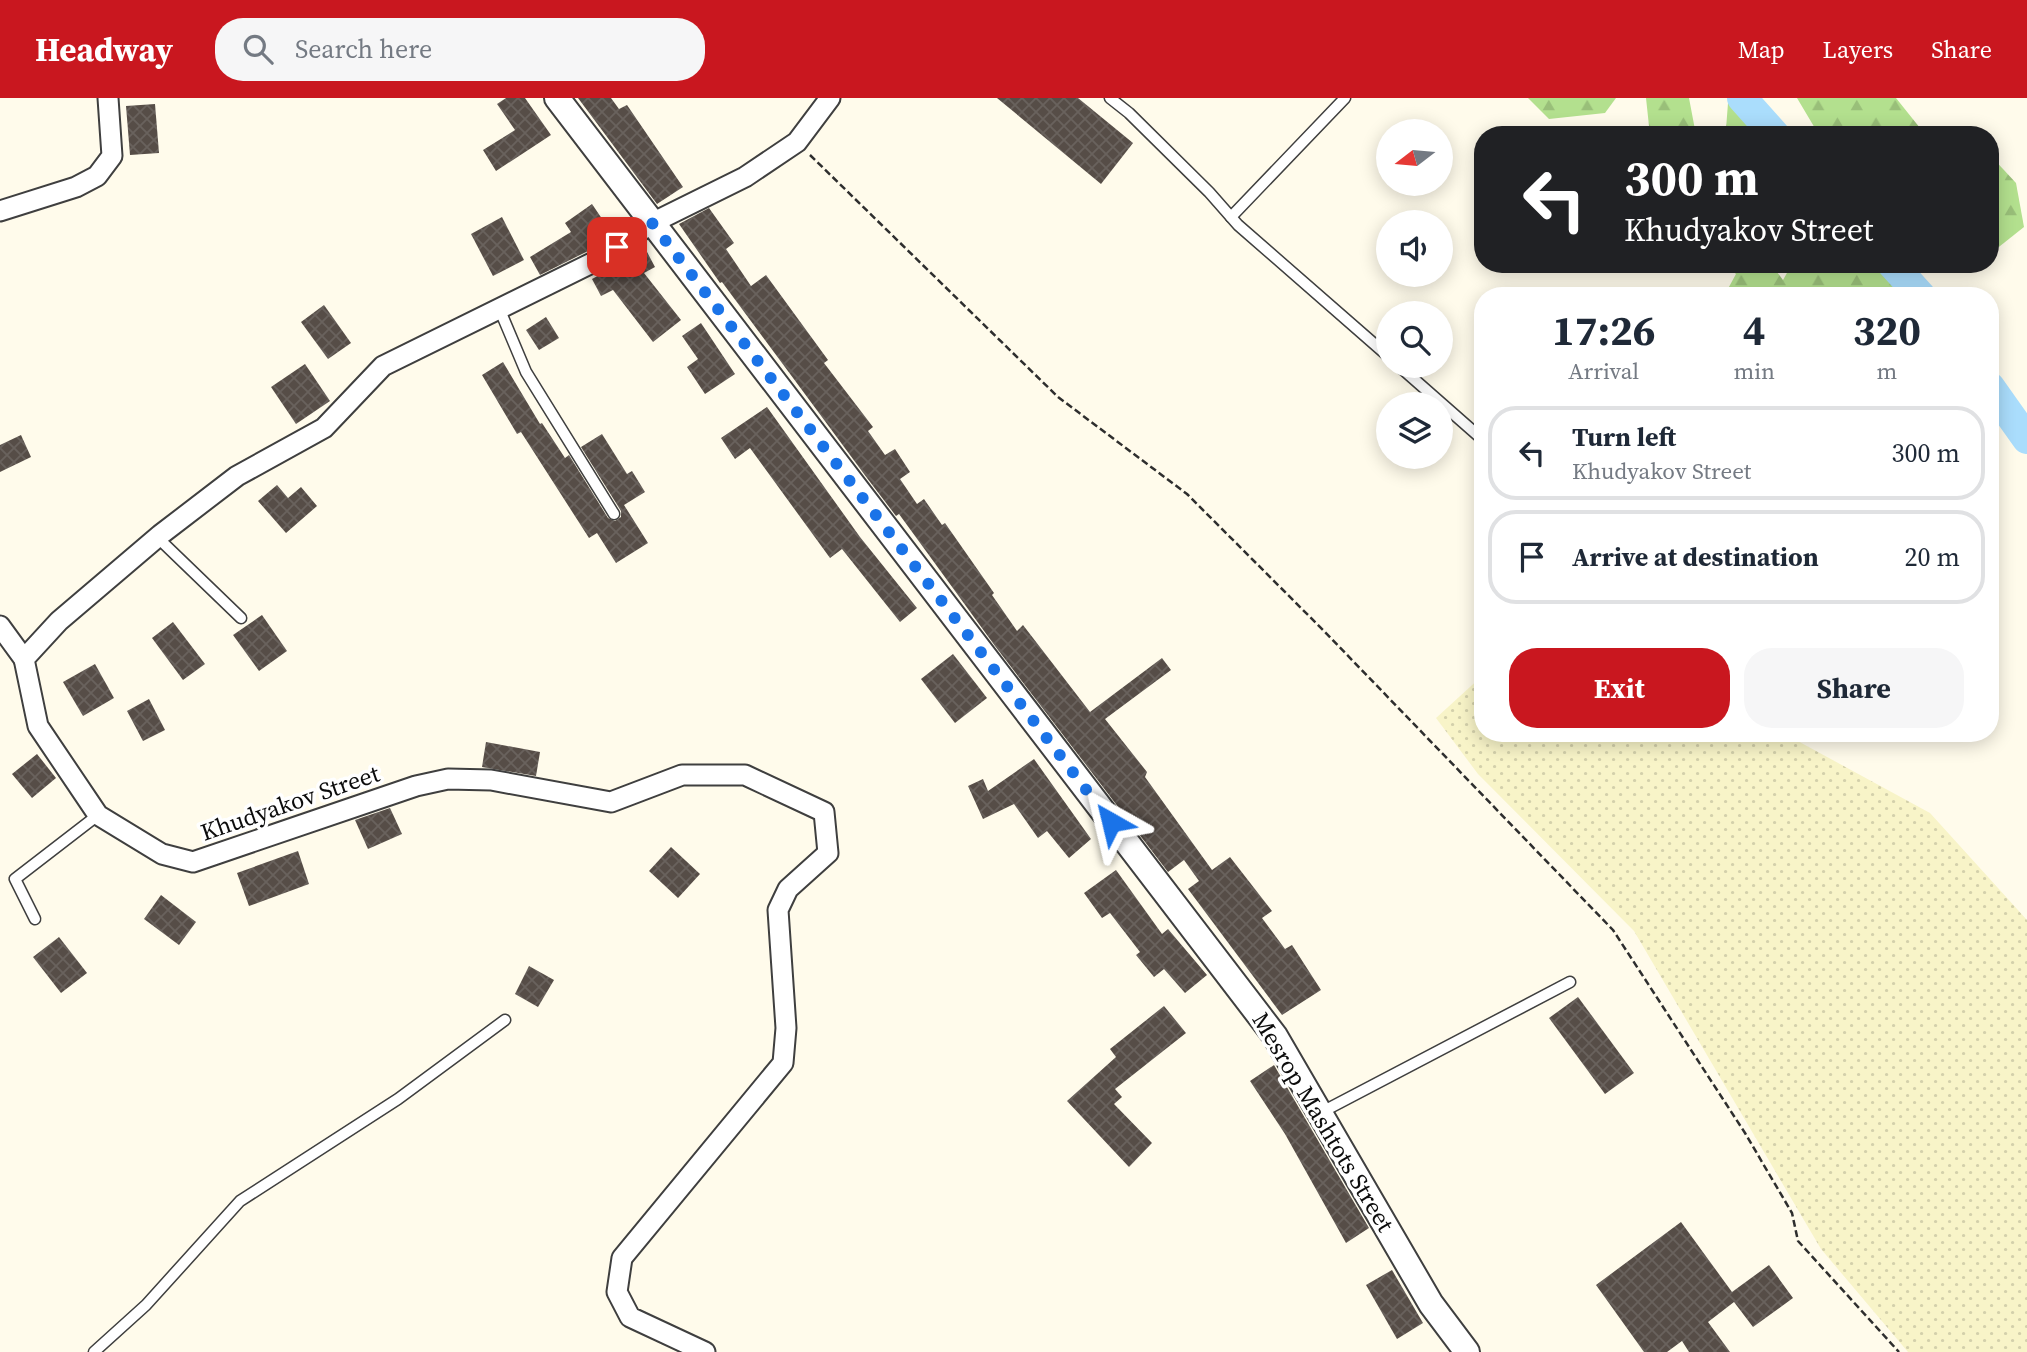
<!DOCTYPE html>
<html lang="en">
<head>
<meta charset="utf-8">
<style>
  body { margin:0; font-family:"Source Serif 4",serif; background:#f6f6f7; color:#1f2937; height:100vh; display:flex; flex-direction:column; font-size:26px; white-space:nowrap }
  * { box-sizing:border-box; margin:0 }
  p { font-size:23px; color:#747a83 }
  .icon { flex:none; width:38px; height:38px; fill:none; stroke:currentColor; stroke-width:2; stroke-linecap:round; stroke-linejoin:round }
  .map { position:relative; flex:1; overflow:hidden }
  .drawer { position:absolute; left:1474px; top:189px; width:525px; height:455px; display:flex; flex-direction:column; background:#fff; border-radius:28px; box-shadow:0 4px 18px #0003 }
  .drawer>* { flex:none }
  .guide { position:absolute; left:1474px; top:28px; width:525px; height:147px; border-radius:28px; box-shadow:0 4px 18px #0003; background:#202124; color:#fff; overflow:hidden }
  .needle { width:46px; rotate:254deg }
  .controls { position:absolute; left:1376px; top:21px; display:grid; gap:14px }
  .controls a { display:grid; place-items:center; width:77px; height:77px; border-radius:50%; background:#fff; box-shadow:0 4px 18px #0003; font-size:35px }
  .pin { position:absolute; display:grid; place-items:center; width:60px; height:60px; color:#fff; margin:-30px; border-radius:14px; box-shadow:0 4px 10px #0006 }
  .me { position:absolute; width:77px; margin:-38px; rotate:323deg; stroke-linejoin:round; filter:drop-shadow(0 0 5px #0008) }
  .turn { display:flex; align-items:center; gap:24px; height:147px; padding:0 35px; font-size:32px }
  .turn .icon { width:91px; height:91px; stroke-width:2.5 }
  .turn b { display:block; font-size:49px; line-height:60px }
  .eta { display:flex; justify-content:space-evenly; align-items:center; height:119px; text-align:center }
  .eta b { font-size:42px; font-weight:700; line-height:49px }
  .primary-button { display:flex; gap:14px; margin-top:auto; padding:14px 35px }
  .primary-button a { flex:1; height:80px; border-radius:28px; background:#c9171f; color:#fff; font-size:28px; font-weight:700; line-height:80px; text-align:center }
  .primary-button a+a { background:#f6f6f7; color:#1f2937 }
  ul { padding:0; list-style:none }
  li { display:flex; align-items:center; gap:21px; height:94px; margin:0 14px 10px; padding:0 21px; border:4px solid #e0e1e3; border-radius:28px }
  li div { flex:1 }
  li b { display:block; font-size:26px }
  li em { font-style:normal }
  header { display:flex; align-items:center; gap:42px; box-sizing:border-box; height:98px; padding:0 35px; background:#c9171f; color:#fff }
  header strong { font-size:33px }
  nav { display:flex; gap:38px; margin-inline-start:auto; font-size:24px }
  .search { width:490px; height:63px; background:#f6f6f7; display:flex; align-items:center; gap:18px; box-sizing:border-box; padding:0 24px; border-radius:28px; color:#747a83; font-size:26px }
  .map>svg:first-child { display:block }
  .farmland { fill:url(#farmland-dots) }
  .forest { fill:url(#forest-firs) }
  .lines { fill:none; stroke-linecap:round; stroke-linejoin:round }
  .river { stroke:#aaddfc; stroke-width:30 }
  .building { fill:url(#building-cross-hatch) }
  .service-casing { stroke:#3f3f3f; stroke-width:13 }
  .minor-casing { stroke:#3f3f3f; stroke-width:23 }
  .tertiary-casing { stroke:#3f3f3f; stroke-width:28 }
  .path { stroke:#2e2e2e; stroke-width:2.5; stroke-dasharray:7 3.5; stroke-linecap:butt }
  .service { stroke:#fff; stroke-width:10 }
  .minor { stroke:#fff; stroke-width:19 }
  .tertiary { stroke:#fff; stroke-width:24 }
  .route { stroke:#1a73e8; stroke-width:12; stroke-dasharray:0 21.6 }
  .labels { text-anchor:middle; stroke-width:7; stroke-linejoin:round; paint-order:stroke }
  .street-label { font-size:24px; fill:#0c0c0c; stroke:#fff }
</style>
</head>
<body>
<header>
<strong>Headway</strong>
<div class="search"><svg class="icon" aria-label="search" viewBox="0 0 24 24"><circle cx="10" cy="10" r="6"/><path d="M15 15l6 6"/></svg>Search here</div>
<nav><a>Map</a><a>Layers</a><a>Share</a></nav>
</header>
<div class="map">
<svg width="2027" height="1254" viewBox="0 0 2027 1254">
  <defs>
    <pattern id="farmland-dots" width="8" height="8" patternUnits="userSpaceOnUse" patternTransform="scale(1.75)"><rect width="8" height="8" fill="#f8f4c8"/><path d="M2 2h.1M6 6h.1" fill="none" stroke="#d3d0ab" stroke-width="1.8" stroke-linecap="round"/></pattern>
    <pattern id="forest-firs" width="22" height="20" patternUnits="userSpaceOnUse" patternTransform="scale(1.75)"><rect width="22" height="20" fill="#b3e08e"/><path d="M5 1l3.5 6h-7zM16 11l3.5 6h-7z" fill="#99bf79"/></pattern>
    <pattern id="building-cross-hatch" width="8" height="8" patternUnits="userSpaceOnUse" patternTransform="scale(1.75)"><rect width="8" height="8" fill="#564d47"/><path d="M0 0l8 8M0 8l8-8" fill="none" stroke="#69625d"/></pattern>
  </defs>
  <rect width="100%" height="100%" fill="#fffbeb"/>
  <polygon class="farmland" points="1482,578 1482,635 1783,635 1930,715 2027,822 2027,1254 1908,1254 1821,1151 1634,833 1478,676 1436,620"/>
  <g class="forest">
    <polygon points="1528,0 1616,0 1605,15 1549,21"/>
    <polygon points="1646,0 1689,0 1696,37 1635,37 1649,28"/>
    <polygon points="1797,0 1896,0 1924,35 1932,37 1819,37"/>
    <polygon points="1728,5 1742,5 1768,37 1715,37 1726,31"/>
    <polygon points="1990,57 2016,85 2024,129 1990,156"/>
    <polygon points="1726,166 1771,166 1783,182 1792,166 1873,166 1895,188 1899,198 1724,198 1736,176"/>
  </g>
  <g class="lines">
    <g class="river">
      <polyline points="1742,0 1775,37"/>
      <polyline points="1892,166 1921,198"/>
      <polyline points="1990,289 2027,341"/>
    </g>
  </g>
  <g class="building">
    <polygon points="506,0 525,0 551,37 496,73 483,52 515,32 497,6"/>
    <polygon points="578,0 611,0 619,11 627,7 683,89 657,106"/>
    <polygon points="997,0 1078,0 1133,45 1101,86"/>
    <polygon points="155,6 159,55 130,57 126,8"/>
    <polygon points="592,106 613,137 594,150 540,177 530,159 571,134 565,125"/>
    <polygon points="709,110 734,145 726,151 751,188 766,177 828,262 824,265 873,329 868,333 885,357 895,351 910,374 900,381 917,406 924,401 942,427 945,425 994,495 992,497 1017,533 1023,527 1090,614 1162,560 1171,572 1105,621 1147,674 1145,679 1212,772 1230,759 1272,813 1262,820 1285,851 1292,847 1321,892 1282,917 1188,791 1199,783 1184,762 1168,774 995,548 899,416 896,418 867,380 722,184 720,185 679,126"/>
    <polygon points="502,119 524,162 493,178 471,136"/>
    <polygon points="646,152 655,169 644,175 681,222 653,244 613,192 601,198 592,181"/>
    <polygon points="324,207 351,245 328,261 301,224"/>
    <polygon points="546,219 559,240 539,252 526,232"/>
    <polygon points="701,225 735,276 705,296 687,269 698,261 682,238"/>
    <polygon points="503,264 540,326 542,325 565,360 569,357 608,420 615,423 621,419 621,413 581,349 602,336 627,376 632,373 645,394 624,407 648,445 616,465 597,435 589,440 521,334 517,336 482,277"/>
    <polygon points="305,266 330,303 296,326 271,289"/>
    <polygon points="767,309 860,439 917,510 900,524 842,451 830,460 750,350 735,361 721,340"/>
    <polygon points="21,337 31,359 0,374 0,347"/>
    <polygon points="277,387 288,400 301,389 317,408 286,435 258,403"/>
    <polygon points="262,517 287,553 259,573 233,537"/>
    <polygon points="173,524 205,566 183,582 152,540"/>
    <polygon points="953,556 987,600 955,625 921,581"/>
    <polygon points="95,566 114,600 83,618 63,584"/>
    <polygon points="149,601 165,632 143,643 127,613"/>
    <polygon points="486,644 540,654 536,678 482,669"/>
    <polygon points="37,656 56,680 32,700 12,676"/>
    <polygon points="1034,661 1091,741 1069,760 1047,733 1038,740 1014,706 983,721 968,688 983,681 988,693"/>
    <polygon points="390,710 402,736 368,751 355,722"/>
    <polygon points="671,749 700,776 678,800 649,773"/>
    <polygon points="298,753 309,786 249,808 237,775"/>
    <polygon points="1116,772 1162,836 1168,831 1207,877 1185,895 1164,871 1154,879 1136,857 1140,854 1110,815 1102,820 1084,795"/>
    <polygon points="161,797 196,824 179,847 144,821"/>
    <polygon points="59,839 87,875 61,895 33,859"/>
    <polygon points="529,868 554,882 538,909 515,896"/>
    <polygon points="1578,899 1634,975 1605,996 1549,920"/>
    <polygon points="1164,908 1186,935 1115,991 1122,999 1114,1006 1152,1045 1129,1069 1067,1003 1116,959 1110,951"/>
    <polygon points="1274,967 1369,1130 1346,1145 1285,1036 1250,983"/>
    <polygon points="1681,1124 1732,1194 1769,1167 1793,1200 1753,1229 1734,1204 1708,1224 1730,1254 1689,1254 1682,1243 1667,1254 1644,1254 1596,1187"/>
    <polygon points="1392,1172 1423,1225 1397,1241 1366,1187"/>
  </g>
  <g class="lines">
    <defs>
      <g id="service">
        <polyline points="1110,0 1129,15 1209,94 1238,127 1388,258"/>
        <polyline points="1231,119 1345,0"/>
        <polyline points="499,210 526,274 614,416"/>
        <polyline points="1399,268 1482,341"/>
        <polyline points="157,439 241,520"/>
        <polyline points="35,821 15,781 98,717"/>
        <polyline points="1320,1015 1570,884"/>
        <polyline points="94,1254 146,1207 240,1103 398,1001 505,922"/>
      </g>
      <g id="minor">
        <polyline points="0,113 76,89 97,78 112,58 108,0"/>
        <polyline points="0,528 24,561"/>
        <polyline points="705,1254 630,1219 617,1194 622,1160 783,965 786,930 778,812 788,791 828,755 824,714 745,677 682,677 611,704 491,682 448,681 416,688 193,764 162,756 98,717 38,628 24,561 59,523 160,437 237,378 324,330 383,268 600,161 652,125 745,79 797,44 830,0"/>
      </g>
      <polyline id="tertiary" points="557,0 1275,938 1431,1206 1467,1254"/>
    </defs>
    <use href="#service" class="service-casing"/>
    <use href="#minor" class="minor-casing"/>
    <use href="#tertiary" class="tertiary-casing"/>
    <polyline class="path" points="810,57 1058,299 1187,396 1323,532 1613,832 1745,1035 1792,1115 1798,1143 1899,1254"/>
    <use href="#service" class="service"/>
    <use href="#minor" class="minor"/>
    <use href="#tertiary" class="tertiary"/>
  </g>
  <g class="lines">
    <polyline class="route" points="617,149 652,125 1111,724"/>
  </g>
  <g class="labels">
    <g class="street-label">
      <text transform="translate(290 705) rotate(-19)" y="8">Khudyakov Street</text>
      <text transform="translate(1323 1024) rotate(59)" y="8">Mesrop Mashtots Street</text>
    </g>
  </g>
</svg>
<div class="controls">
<a><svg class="needle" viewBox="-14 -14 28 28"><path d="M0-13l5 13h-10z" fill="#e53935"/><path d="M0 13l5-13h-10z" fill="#747a83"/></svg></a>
<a><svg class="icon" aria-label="sound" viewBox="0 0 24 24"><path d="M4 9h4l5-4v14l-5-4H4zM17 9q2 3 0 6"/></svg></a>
<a><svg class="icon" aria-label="search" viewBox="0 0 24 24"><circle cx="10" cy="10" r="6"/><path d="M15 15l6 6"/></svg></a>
<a><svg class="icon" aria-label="layers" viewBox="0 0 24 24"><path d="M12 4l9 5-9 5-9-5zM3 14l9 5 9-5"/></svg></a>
</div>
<div class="pin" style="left:617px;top:149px;background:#d93025"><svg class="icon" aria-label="arrive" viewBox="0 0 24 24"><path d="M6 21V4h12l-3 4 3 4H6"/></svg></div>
<svg class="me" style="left:1111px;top:724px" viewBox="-20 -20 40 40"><path d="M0-17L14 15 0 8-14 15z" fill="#1a73e8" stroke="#fff" stroke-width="4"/></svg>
<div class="guide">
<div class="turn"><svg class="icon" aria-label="left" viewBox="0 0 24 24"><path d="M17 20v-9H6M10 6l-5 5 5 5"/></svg><div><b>300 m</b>Khudyakov Street</div></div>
</div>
<section class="drawer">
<div class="eta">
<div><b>17:26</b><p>Arrival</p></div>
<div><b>4</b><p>min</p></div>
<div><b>320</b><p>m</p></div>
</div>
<ul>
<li><svg class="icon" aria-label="left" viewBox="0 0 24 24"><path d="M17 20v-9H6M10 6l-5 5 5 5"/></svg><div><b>Turn left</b><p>Khudyakov Street</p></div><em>300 m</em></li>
<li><svg class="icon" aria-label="arrive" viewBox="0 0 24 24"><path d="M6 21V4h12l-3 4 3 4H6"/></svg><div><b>Arrive at destination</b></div><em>20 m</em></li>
</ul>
<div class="primary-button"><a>Exit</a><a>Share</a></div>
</section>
</div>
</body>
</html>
